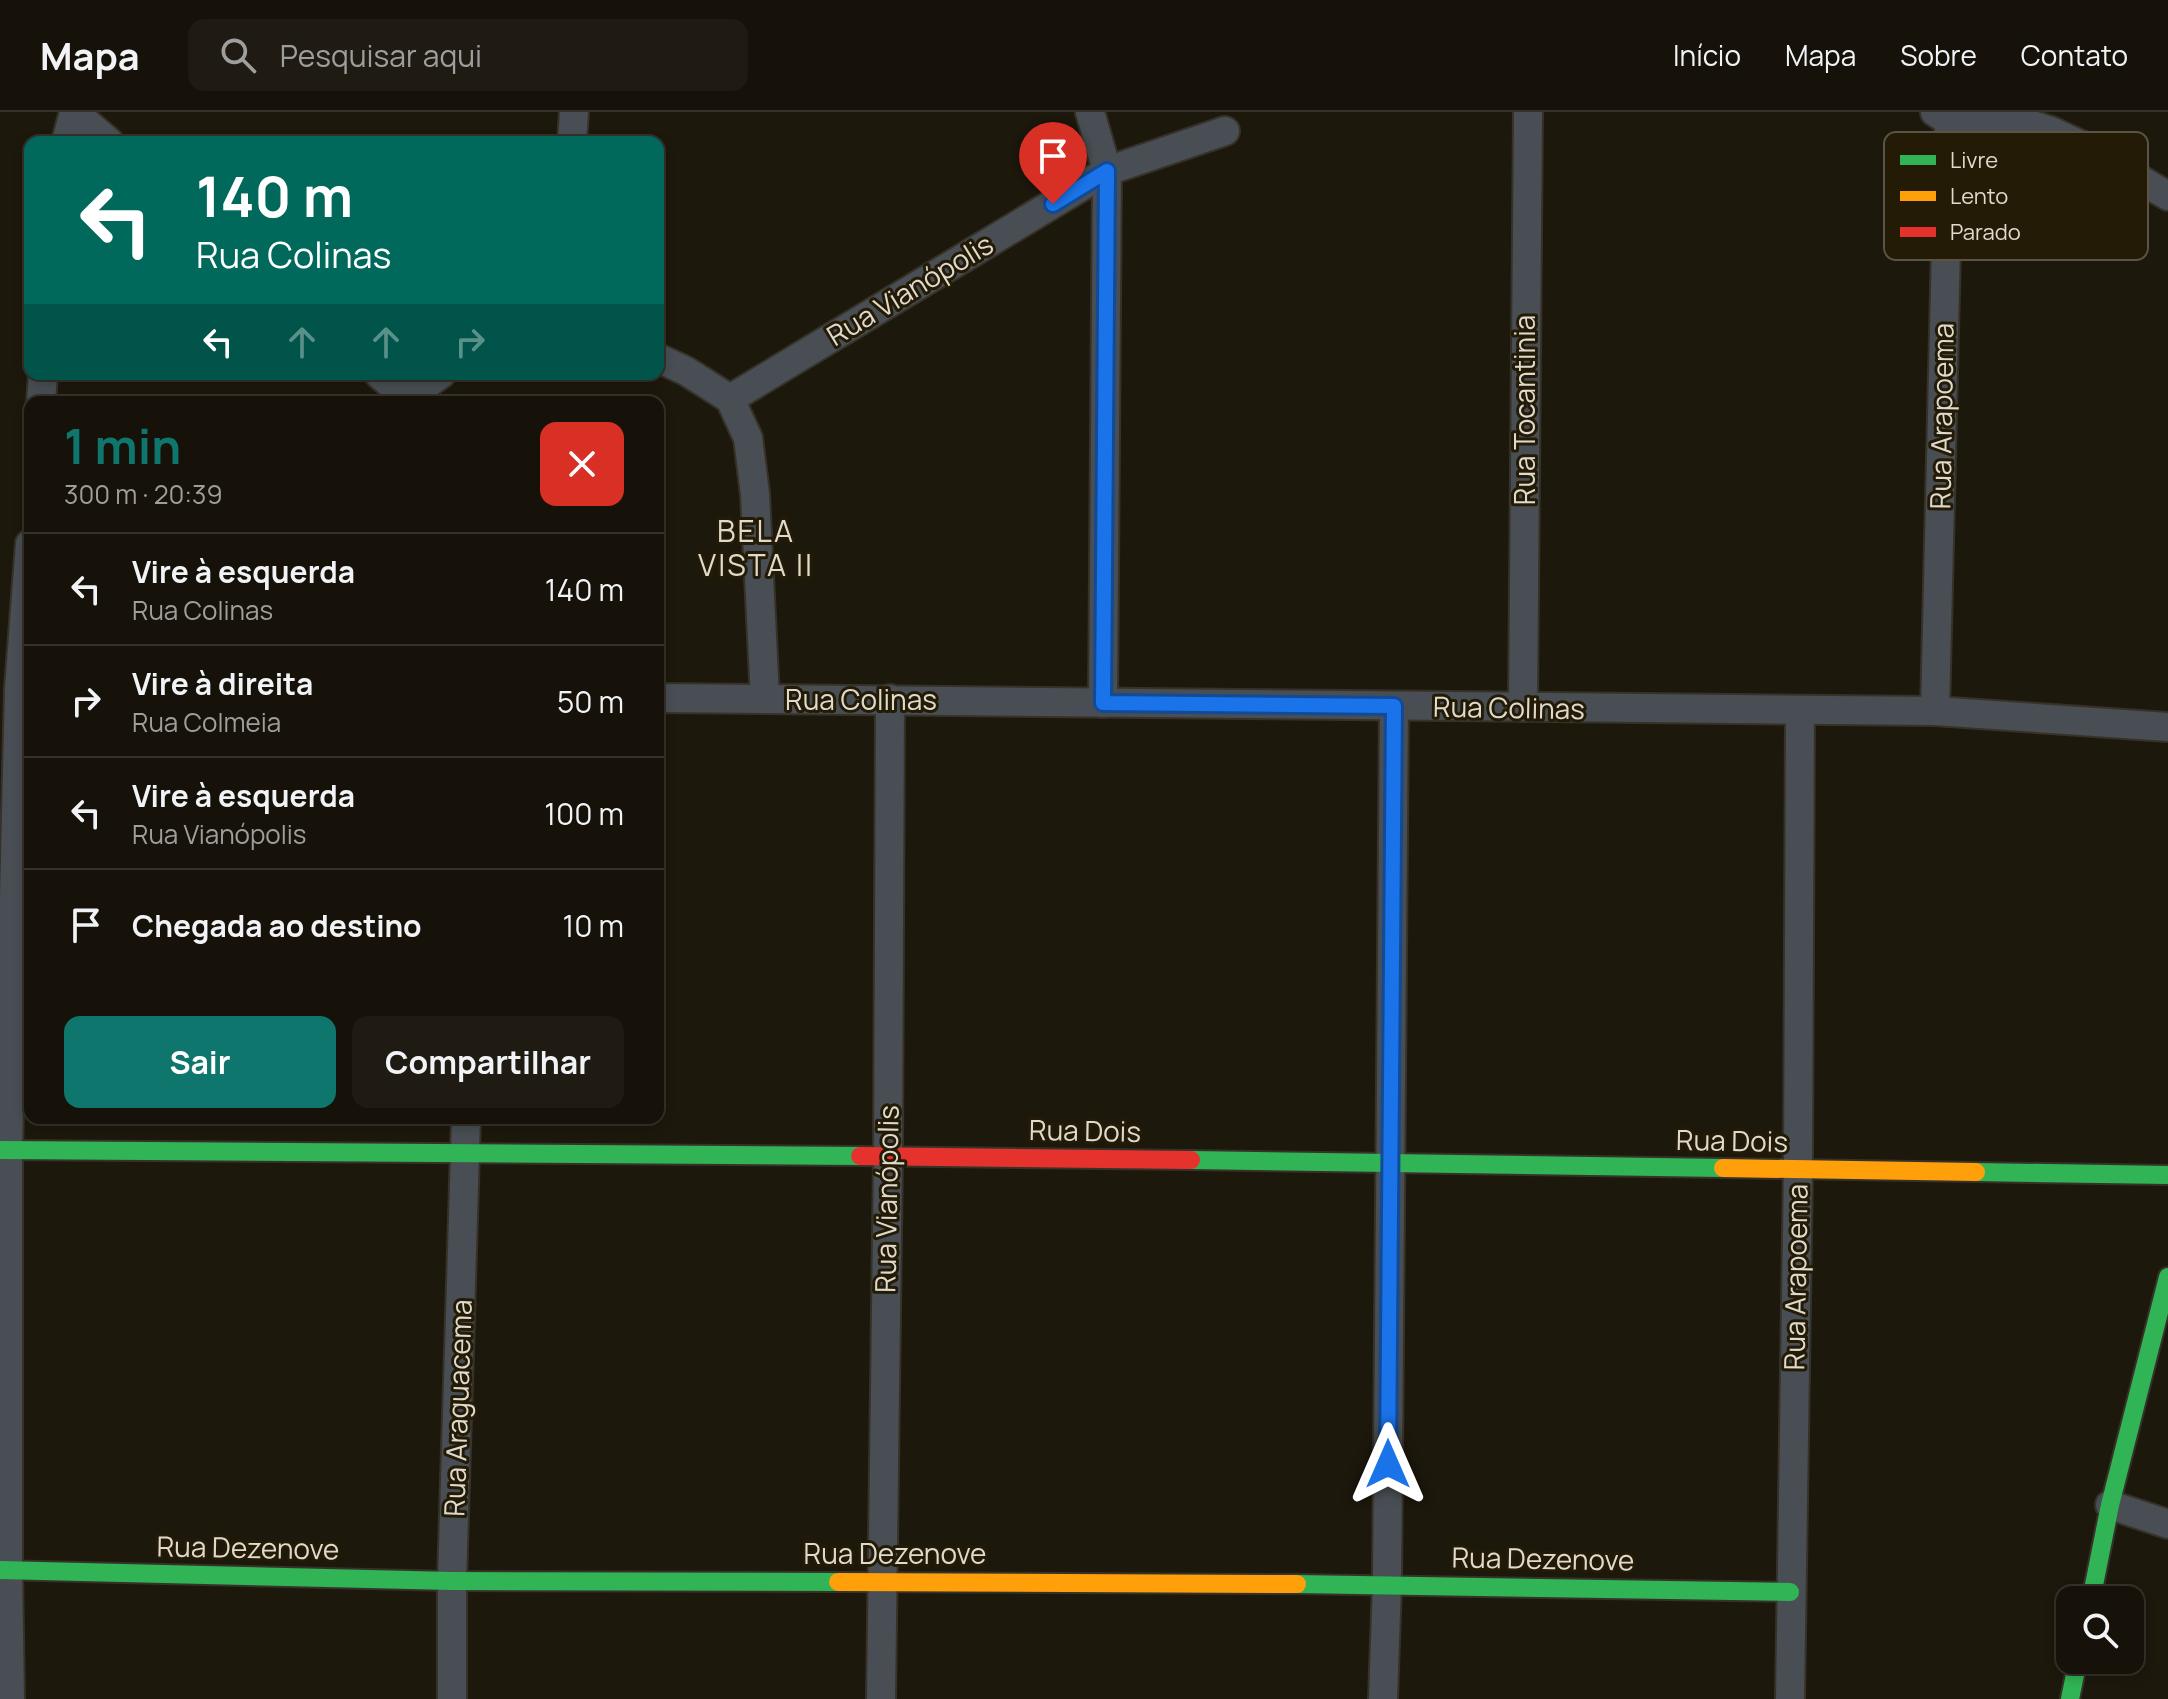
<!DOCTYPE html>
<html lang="pt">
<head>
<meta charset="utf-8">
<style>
  body { margin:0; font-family:Manrope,sans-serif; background:#1f1b12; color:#f1f3f6; height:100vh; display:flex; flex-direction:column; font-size:30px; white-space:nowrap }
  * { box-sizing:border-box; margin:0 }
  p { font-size:26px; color:#9e9e9c }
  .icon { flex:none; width:44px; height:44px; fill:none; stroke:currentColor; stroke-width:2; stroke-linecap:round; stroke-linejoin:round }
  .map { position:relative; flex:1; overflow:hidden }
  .sheet { position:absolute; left:24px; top:284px; width:640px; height:728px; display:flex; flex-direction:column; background:#161209; border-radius:16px; box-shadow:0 4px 12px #0003,0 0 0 2px #35322a }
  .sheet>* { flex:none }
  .top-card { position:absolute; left:24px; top:24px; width:640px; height:244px; border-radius:16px; box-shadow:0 4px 12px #0003,0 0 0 2px #35322a; background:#00695c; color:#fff; overflow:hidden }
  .tools { position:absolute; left:2056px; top:1474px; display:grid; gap:16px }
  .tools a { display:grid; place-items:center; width:88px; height:88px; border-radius:16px; background:#161209; box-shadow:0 4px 12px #0003,0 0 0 2px #35322a; font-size:40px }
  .pin { position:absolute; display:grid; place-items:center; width:68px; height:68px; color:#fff; margin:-82px -34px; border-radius:50% 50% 50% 0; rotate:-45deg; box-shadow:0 0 8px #0007 }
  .pin .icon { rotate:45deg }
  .me { position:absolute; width:88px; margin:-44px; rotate:0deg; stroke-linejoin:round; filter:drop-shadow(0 0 6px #0008) }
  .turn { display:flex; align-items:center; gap:28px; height:168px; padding:0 40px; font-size:36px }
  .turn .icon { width:104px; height:104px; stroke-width:2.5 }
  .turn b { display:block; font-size:56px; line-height:68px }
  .lanes { display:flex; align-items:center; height:76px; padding:0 40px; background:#0003; justify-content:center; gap:40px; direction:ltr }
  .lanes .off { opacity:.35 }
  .round { display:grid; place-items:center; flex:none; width:84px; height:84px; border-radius:16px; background:#1f1b12 }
  .head { display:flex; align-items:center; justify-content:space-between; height:136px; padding:0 40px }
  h1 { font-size:48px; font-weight:700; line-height:60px; color:#0f766e }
  .primary-button { display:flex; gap:16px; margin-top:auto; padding:16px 40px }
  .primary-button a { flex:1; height:92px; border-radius:16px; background:#0f766e; color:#fff; font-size:32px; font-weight:700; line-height:92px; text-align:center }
  .primary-button a+a { background:#1f1b12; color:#f1f3f6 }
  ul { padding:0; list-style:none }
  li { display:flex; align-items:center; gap:24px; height:112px; padding:0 40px; border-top:2px solid #35322a }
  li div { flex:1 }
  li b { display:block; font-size:30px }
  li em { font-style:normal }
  header { display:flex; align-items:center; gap:48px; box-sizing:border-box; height:112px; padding:0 40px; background:#161209; border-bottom:2px solid #35322a }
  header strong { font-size:38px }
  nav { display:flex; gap:44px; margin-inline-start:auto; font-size:28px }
  .search { width:560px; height:72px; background:#1f1b12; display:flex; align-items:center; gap:20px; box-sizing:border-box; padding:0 28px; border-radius:16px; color:#9e9e9c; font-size:30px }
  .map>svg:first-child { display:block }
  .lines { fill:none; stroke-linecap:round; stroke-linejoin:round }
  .street-casing { stroke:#363229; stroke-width:32 }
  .fast-casing { stroke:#363229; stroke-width:22 }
  .slow-casing { stroke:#363229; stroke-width:22 }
  .jam-casing { stroke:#363229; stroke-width:22 }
  .street { stroke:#484e53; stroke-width:28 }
  .fast { stroke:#30b455; stroke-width:18 }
  .slow { stroke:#ff9f0a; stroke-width:18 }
  .jam { stroke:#e5322d; stroke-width:18 }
  .route-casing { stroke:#114b97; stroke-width:20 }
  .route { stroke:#1a73e8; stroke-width:14 }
  .labels { text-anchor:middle; stroke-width:6; stroke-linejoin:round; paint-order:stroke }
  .street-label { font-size:28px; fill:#dfdacd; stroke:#231b06 }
  .neighbourhood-label { font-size:30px; letter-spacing:2px; fill:#dfdacd; stroke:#231b06 }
  .key { fill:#231b06; stroke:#5b5442; stroke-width:2 }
  .key-label { font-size:22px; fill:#dfdacd }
</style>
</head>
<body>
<header>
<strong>Mapa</strong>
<div class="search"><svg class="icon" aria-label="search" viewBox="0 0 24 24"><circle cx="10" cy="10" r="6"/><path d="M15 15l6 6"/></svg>Pesquisar aqui</div>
<nav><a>Início</a><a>Mapa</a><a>Sobre</a><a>Contato</a></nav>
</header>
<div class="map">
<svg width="2168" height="1587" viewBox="0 0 2168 1587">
  <rect width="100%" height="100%" fill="#1d180c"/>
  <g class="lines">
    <defs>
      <g id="street">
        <polyline points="74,0 109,30"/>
        <polyline points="1090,0 1107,59 1103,591"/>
        <polyline points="1935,0 1949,9 1982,6 2017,8 2051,19 2083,34 2168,84"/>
        <polyline points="66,30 74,0"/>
        <polyline points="572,30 574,0"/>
        <polyline points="658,246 686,259 730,287 748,326 755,382 765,587"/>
        <polyline points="379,262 407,286"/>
        <polyline points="730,287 1107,59 1225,19"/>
        <polyline points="41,290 43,262"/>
        <polyline points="406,290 407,286 441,262"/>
        <polyline points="658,586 1935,599 2168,615"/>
        <polyline points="1523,595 1528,0"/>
        <polyline points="1935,599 1949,9"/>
        <polyline points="2110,1393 2168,1412"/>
        <polyline points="10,1587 8,1458 8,1038 19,576 30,432"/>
        <polyline points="452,1587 452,1469 466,1006"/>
        <polyline points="881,1587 888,1044 890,587"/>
        <polyline points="1383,1587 1387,1472 1394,594"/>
        <polyline points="1790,1587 1798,1057 1800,599"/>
      </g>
      <g id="fast">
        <polyline points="0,1038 860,1044"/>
        <polyline points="1191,1048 1723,1056"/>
        <polyline points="1976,1060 2168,1063"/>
        <polyline points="0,1458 452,1469 838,1470"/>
        <polyline points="1297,1472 1790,1480"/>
        <polyline points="2091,1488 2110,1393 2168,1165"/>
        <polyline points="2070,1587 2078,1548"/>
      </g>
      <g id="slow">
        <polyline points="1723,1056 1976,1060"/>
        <polyline points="838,1470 1297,1472"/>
      </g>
      <polyline id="jam" points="860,1044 1191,1048"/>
    </defs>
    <use href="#street" class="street-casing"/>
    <use href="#fast" class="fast-casing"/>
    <use href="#slow" class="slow-casing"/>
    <use href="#jam" class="jam-casing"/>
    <use href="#street" class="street"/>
    <use href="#fast" class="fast"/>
    <use href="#slow" class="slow"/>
    <use href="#jam" class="jam"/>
  </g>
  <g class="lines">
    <defs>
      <polyline id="route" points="1053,92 1107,59 1103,591 1394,594 1388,1352"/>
    </defs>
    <use href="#route" class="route-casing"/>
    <use href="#route" class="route"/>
  </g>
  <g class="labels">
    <g class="street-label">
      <text transform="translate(910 178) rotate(-31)" y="10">Rua Vianópolis</text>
      <text transform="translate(1525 298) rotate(-90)" y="10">Rua Tocantinia</text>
      <text transform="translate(1942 304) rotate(-89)" y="10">Rua Arapoema</text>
      <text x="861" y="598">Rua Colinas</text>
      <text transform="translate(1509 596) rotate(1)" y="10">Rua Colinas</text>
      <text transform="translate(1085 1019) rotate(1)" y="10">Rua Dois</text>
      <text transform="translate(1732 1029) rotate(1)" y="10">Rua Dois</text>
      <text transform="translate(887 1087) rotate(-89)" y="10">Rua Vianópolis</text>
      <text transform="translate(1796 1165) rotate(-89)" y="10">Rua Arapoema</text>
      <text transform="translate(458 1296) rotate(-88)" y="10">Rua Araguacema</text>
      <text transform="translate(248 1436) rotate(1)" y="10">Rua Dezenove</text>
      <text x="895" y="1452">Rua Dezenove</text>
      <text transform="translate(1543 1447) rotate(1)" y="10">Rua Dezenove</text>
    </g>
    <g class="neighbourhood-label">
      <text x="756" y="430">BELA<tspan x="756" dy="34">VISTA II</tspan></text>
    </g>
  </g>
  <rect x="1884" y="20" width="264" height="128" rx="12" class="key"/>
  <rect x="1900" y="43" width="36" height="10" fill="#30b455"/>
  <rect x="1900" y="79" width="36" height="10" fill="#ff9f0a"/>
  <rect x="1900" y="115" width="36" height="10" fill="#e5322d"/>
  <g class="key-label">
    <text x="1950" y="56">Livre</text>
    <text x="1950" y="92">Lento</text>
    <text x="1950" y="128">Parado</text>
  </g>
</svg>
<div class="tools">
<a><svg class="icon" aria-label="search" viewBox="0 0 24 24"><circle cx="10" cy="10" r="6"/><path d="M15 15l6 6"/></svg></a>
</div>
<div class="pin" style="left:1053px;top:92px;background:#d93025"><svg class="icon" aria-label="arrive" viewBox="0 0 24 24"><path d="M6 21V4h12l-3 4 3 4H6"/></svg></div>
<svg class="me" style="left:1388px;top:1352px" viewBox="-20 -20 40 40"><path d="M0-17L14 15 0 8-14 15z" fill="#1a73e8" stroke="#fff" stroke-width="4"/></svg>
<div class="top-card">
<div class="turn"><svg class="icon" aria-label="left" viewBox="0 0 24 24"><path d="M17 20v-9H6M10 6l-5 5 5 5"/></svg><div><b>140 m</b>Rua Colinas</div></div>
<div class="lanes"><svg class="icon" aria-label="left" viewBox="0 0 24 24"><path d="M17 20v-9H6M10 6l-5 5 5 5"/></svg><svg class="icon off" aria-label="ahead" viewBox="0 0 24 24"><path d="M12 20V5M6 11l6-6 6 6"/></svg><svg class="icon off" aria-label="ahead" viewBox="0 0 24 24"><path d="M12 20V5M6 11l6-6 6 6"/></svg><svg class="icon off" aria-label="right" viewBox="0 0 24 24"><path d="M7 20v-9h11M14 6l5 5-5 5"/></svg></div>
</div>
<section class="sheet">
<div class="head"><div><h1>1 min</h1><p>300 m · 20:39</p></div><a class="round" style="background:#d93025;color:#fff"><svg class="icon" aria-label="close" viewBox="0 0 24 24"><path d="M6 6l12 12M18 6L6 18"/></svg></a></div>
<ul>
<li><svg class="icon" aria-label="left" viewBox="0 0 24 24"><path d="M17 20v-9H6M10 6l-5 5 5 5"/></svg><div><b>Vire à esquerda</b><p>Rua Colinas</p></div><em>140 m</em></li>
<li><svg class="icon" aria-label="right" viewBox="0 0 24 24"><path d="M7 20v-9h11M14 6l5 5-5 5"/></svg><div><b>Vire à direita</b><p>Rua Colmeia</p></div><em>50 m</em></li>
<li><svg class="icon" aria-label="left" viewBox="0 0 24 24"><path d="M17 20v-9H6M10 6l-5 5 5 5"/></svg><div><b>Vire à esquerda</b><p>Rua Vianópolis</p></div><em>100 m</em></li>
<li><svg class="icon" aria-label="arrive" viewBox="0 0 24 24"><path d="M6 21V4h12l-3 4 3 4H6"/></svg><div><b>Chegada ao destino</b></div><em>10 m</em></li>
</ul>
<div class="primary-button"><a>Sair</a><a>Compartilhar</a></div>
</section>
</div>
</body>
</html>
